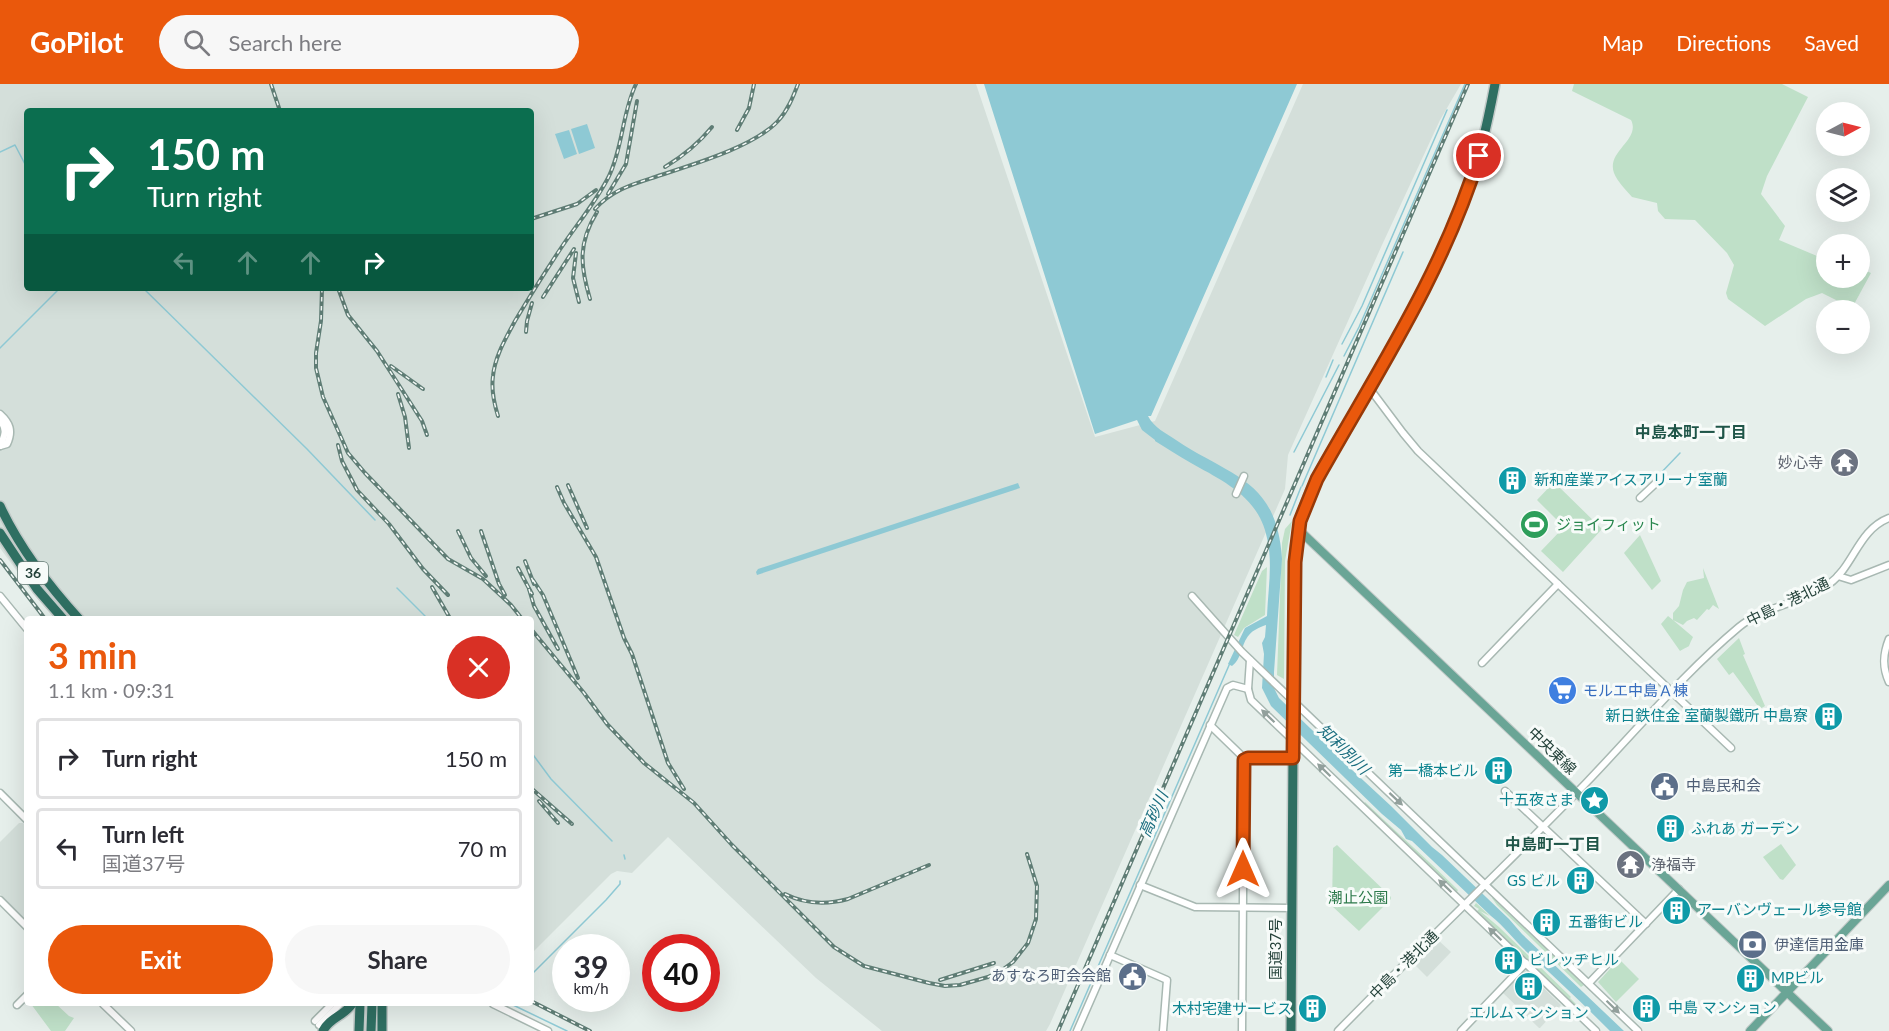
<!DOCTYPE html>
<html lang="en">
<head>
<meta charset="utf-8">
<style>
  body { margin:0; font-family:Lato,"Noto Sans JP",sans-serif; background:#f7f7f7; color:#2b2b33; height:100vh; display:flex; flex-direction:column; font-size:22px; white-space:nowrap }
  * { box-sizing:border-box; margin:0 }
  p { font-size:20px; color:#7c7c81 }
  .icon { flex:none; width:33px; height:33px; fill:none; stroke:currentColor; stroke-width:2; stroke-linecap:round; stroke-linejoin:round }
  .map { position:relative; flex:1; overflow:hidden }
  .side { position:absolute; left:24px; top:532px; width:510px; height:390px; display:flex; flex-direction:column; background:#fff; border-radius:6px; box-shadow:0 6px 24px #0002 }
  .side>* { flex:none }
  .banner { position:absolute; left:24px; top:24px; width:510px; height:183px; border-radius:6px; box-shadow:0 6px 24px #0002; background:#0b6e4f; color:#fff; overflow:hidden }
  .needle { width:39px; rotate:83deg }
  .tools { position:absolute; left:1816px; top:18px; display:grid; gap:12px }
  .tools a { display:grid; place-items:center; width:54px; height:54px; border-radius:50%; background:#fff; box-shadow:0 6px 24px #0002; font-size:30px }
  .speed { position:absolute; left:552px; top:850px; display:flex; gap:12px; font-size:30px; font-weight:700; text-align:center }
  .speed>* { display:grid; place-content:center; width:78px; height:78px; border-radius:50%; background:#fff; box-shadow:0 6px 24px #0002; line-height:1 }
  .speed small { font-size:15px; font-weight:400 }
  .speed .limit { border:9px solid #d22; background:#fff; color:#111 }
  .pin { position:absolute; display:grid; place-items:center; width:51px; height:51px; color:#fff; margin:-26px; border:3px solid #fff; border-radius:50%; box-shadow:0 2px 6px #0007 }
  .me { position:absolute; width:66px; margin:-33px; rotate:0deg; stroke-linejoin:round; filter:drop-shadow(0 0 4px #0008) }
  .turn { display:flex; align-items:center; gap:21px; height:126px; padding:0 24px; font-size:27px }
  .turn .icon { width:78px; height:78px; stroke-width:2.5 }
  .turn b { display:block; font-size:42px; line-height:51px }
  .lanes { display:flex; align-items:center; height:57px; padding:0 24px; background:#0003; justify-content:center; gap:30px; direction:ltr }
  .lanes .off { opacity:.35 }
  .round { display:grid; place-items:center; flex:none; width:63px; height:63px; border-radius:32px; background:#f7f7f7 }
  .head { display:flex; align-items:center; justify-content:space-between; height:102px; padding:0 24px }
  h1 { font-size:36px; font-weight:700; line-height:45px; color:#ea580c }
  .action { display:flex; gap:12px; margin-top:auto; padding:12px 24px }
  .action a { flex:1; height:69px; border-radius:36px; background:#ea580c; color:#fff; font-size:24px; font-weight:700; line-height:69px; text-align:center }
  .action a+a { background:#f7f7f7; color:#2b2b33 }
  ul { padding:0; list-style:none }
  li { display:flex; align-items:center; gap:18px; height:81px; margin:0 12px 9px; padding:0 12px; border:3px solid #e1e1e2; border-radius:6px }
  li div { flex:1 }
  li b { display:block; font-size:22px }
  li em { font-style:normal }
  header { display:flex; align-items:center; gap:36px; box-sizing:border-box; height:84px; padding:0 30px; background:#ea580c; color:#fff }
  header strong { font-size:28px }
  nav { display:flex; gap:33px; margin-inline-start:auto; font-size:21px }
  .search { width:420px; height:54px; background:#f7f7f7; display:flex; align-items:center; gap:15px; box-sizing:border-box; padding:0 21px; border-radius:33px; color:#7c7c81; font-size:22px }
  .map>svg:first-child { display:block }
  .built { fill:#d4dfda; fill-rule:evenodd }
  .green { fill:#bfe0c8 }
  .water { fill:#8ec9d4 }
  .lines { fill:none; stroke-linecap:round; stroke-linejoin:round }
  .stream { stroke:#8ec9d4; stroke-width:1.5 }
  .minor-casing { stroke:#a8b8b2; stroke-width:9 }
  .major-casing { stroke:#c2cac8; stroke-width:10 }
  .highway-casing { stroke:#c2cac8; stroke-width:12 }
  .minor { stroke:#fff; stroke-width:6 }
  .major { stroke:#6aa596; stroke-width:8 }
  .highway { stroke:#2f6f62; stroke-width:9 }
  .rail-casing { stroke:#5f7d75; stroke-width:4 }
  .rail { stroke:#f7fbf9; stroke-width:1.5; stroke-dasharray:4.5; stroke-linecap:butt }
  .oneway { fill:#92a09c }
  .route-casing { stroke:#983908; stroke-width:15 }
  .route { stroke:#ea580c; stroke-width:10 }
  .labels { text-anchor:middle; stroke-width:6; stroke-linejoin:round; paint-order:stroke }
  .shield { fill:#f7fbf9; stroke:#637a73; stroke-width:1.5 }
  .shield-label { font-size:14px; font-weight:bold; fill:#24423a }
  .worship-label { font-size:15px; fill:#5b616d; stroke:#f7fbf9; text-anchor:end }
  .culture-label { font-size:15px; fill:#0d838f; stroke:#f7fbf9; text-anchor:start }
  .leisure-label { font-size:15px; fill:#27864d; stroke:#f7fbf9; text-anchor:start }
  .street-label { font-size:15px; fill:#24423a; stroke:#f7fbf9 }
  .shop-label { font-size:15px; fill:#366cbe; stroke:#f7fbf9; text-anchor:start }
  .service-label { font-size:15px; fill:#4e5e75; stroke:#f7fbf9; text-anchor:start }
  .park-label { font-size:15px; fill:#2d7a4b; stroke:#f7fbf9 }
  .neighbourhood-label { font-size:16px; font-weight:bold; fill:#1f5548; stroke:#f7fbf9 }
  .water-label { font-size:16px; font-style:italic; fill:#1c6f80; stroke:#f7fbf9 }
</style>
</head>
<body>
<header>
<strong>GoPilot</strong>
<div class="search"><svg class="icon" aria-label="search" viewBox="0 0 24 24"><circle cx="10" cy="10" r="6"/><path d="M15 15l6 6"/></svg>Search here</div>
<nav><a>Map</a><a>Directions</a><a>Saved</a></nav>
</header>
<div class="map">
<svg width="1889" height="947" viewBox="0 0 1889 947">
  <rect width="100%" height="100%" fill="#e6efeb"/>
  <g class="built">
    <path d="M0,0h976l119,353 60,-16 148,-337h158l-21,36 -58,125 -94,210 -3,34 -235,535 -4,7h-164l-66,-53 -148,-141 -36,36 -15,-2 -6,3 -80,80v-334l-456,-1 -46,-31 -29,-40zM27,27h504v177h-504z"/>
    <polygon points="19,739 23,739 27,744 27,837 0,810 0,758"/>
    <polygon points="1438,856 1451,868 1427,893 1414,880"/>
    <polygon points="1525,886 1561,921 1540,944 1539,944 1503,909"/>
  </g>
  <g class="green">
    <path d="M1574,0h208l26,13 -41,79 -6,18 24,32 -6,14 38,16 10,-1v23h33v-10l11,5 -19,35 -30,-15 -16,6 -41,27 -37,-27 -2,-6 8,-28 -7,-12 -32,-33 -30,-1 -7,-8 -1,-8 -25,-6c-6,-7 -15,-16 -18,-24 -8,-22 27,-33 17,-53l-59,-29z"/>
    <polygon points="1554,398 1602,445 1563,488 1541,467 1564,443 1537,416"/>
    <polygon points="1292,437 1285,477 1284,595 1277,591 1282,459 1285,445"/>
    <polygon points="1640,451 1661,497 1652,506 1624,469"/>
    <polygon points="1267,483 1265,531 1244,544 1238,553 1234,551 1262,487"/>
    <path d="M1703,484l16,41 -6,-4 -4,5 -2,-1 -10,11 -3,-2 -7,3 -4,4 -10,-5 20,17c-7,14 0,6 -13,14l-19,-27 7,-8 5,4v-7l6,-7 4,-16 4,-8 17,-4z"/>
    <polygon points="1739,554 1745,570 1743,571 1765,622 1760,625 1733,588 1729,591 1717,575"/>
    <path d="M1365,718c31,30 63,58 93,88l-2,3 -92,-89z"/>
    <polygon points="1781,760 1796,781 1783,796 1780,795 1763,773"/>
    <polygon points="1337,761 1391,813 1391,815 1359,847 1332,822 1333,764"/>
    <polygon points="1495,813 1592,905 1590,907 1584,901 1581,903 1497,821 1492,814"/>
    <polygon points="1476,819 1490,832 1480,827 1499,843 1571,913 1570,914 1577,921 1575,923 1476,828 1479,825 1474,822"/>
    <polygon points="1619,875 1639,895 1616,918 1598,898"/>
    <polygon points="31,920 56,920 69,932 74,934 65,947 51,947"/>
  </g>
  <g class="water">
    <path d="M984,0h313l-146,332h-3c6,12 18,17 28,24 55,37 101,39 106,119l-8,113v16l5,10 62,60 8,6 2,5 40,37 41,41 10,8 67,64 13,15 102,97h-14c-27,-27 -54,-53 -82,-78 -13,-12 -23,-26 -37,-37l-79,-75 -6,-2 -5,-9 -19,-16 -111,-108 -9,-18 2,-34 -2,-11 3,-6 1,-12c-6,2 -13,5 -17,10 -8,9 -7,24 -17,31l-4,-2 17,-36 22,-12c1,-26 6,-53 0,-78 -8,-41 -44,-57 -76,-75 -13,-7 -24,-15 -36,-22v-1l-13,-10 -5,-10 -42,14z"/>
    <polygon points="587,40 595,64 579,70 571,45"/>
    <polygon points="569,46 577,70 564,75 555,50"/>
    <polygon points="1018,399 1020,404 757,491 756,488 758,485"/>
  </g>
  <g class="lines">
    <g class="stream">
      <polyline points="0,68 15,61 27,84"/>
      <polyline points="143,204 307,365 375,436"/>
      <polyline points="1342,260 1362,222 1447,26"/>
      <polyline points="0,264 60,204"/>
      <polyline points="1344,272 1359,243 1465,0"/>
      <polyline points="1326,293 1333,276"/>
      <polyline points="1294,368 1339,281"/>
      <polyline points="1657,393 1680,369"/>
      <polyline points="1302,402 1403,168"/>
      <polyline points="1290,431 1301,403"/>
      <polyline points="397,504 429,536"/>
      <polyline points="531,668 551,695 612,757"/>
      <polyline points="624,771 625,775"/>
      <polyline points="531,891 606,816 620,800 620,797"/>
      <polyline points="511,920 567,947"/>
      <polyline points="1070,947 1230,579"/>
    </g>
    <defs>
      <g id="minor">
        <polyline points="1370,305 1403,349 1418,367 1731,664"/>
        <path d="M0,330c10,9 13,17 7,30l-7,2"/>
        <path d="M0,337c8,8 4,16 0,25"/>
        <polyline points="1236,410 1244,392"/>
        <polyline points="1640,414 1656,399"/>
        <polyline points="1838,492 1851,496 1889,481"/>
        <polyline points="0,512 27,545"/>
        <polyline points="1192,512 1242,568 1638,947"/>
        <path d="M1889,555c-6,15 -7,28 0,43"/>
        <polyline points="1250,576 1248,605 1251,616 1596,947"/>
        <polyline points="1482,579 1558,500"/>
        <polyline points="1210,641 1245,675"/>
        <polyline points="1505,707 1646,840"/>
        <polyline points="0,709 27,736"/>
        <polyline points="1140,801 1195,823 1291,824"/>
        <polyline points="0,816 27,843"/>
        <polyline points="1110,871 1167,896 1163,947"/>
        <polyline points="1589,899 1679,805"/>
        <polyline points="103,920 131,947"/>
        <polyline points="493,920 548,947"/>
        <polyline points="17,921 27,911"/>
        <polyline points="315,937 332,920"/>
        <polyline points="319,941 340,920"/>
        <polyline points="1077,947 1227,604 1233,601 1248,605"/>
        <polyline points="1242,947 1244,676 1248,674 1293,674"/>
        <path d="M1338,947c82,-84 167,-164 248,-248 50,-52 98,-110 153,-156 27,-22 63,-23 90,-43 25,-18 29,-54 60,-66"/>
        <polyline points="1461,947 1526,879"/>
      </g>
      <g id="major">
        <polyline points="1299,446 1828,947"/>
        <polyline points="1750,947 1889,801"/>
      </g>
      <g id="highway">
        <path d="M0,422c20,43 48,79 80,114"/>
        <polyline points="0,449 37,505 64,536"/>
        <path d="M323,947c6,-13 21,-15 29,-27"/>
        <polyline points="359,947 360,920"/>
        <polyline points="371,947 372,920"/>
        <polyline points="382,947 382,920"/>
        <path d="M1291,947l3,-418c1,-31 -2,-65 7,-95 12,-45 45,-88 68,-128 36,-64 72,-127 98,-196 13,-35 21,-73 28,-110"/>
      </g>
    </defs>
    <use href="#minor" class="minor-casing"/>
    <use href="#major" class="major-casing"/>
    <use href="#highway" class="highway-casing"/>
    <use href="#minor" class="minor"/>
    <use href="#major" class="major"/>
    <use href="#highway" class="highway"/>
    <defs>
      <g id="rail">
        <polyline points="271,0 280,27"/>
        <polyline points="737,46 749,24 754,0"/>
        <path d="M665,83c18,-11 33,-23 47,-40"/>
        <polyline points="608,110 626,80 637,17"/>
        <path d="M595,125c16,-18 35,-24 57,-31 35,-12 101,-30 126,-57 10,-11 15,-24 20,-37"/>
        <polyline points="531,135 577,120 596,106"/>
        <polyline points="576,169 573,194 579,218"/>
        <polyline points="322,204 321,237 316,269 316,284 323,313 348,369 365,389 448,475 483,495 511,521 523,536"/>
        <polyline points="338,204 348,231 377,267 422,337 427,351"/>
        <polyline points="543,213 574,165"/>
        <path d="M590,215c-10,-34 -12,-56 7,-87"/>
        <polyline points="526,248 527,237 532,219"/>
        <polyline points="391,282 423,305"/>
        <polyline points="398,310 405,333 409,364"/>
        <path d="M498,332c-4,-13 -7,-26 -5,-40 2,-20 13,-38 22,-55 15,-25 30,-49 46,-73 16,-24 35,-46 48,-72 14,-29 13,-63 27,-92"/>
        <polyline points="338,361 342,377 357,406 389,440 423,485 448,511"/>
        <polyline points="568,401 587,444"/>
        <polyline points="557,403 564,419 596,473 624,554 632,570 668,679 684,705"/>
        <polyline points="458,447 471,474 486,492"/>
        <polyline points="481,447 499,500 505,511"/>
        <polyline points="0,476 46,536"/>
        <polyline points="525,477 534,500"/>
        <polyline points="518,484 532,510"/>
        <polyline points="533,496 543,511 578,594"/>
        <polyline points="432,503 451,536"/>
        <polyline points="529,505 534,522 558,565"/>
        <polyline points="531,545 584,609 607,640 644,679 694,719 732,761 834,863 864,882 929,899 945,902 960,901 988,893 1002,886 1013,878 1028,859 1036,835 1037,802 1027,770"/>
        <polyline points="531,704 572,740"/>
        <polyline points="539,717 558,739"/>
        <path d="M785,810c20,10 41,11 63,5l81,-34"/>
        <polyline points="940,896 994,879"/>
        <polyline points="531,917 590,947"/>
        <polyline points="1058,947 1468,0"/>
      </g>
    </defs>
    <use href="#rail" class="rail-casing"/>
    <use href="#rail" class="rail"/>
  </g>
  <defs><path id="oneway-solid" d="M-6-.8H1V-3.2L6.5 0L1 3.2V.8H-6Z" transform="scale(1.5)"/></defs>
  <g class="oneway">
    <use href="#oneway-solid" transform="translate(1268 632) rotate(-136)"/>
    <use href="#oneway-solid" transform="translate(1324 686) rotate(-136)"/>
    <use href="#oneway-solid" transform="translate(1396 715) rotate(43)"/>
    <use href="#oneway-solid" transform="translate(1445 802) rotate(-136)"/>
    <use href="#oneway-solid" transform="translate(1495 850) rotate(-136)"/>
    <use href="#oneway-solid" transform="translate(1613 923) rotate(44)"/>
  </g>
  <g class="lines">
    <defs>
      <path id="route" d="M1243,785l1,-109 4,-2h45l2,-196 5,-41 17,-42c60,-107 125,-204 162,-323"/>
    </defs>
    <use href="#route" class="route-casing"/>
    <use href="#route" class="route"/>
  </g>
  <defs>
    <symbol id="temple-disc" viewBox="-11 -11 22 22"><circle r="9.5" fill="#6b7280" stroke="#f7fbf9"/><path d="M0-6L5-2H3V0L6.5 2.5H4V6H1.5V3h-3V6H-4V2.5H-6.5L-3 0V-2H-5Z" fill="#fff"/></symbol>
    <symbol id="building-disc" viewBox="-11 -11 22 22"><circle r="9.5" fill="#0f9aa8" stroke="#f7fbf9"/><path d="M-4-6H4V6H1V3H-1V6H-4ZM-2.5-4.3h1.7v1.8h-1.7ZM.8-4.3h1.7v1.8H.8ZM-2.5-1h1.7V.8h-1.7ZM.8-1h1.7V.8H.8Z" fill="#fff"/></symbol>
    <symbol id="stadium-disc" viewBox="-11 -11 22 22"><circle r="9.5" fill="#2e9e5b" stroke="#f7fbf9"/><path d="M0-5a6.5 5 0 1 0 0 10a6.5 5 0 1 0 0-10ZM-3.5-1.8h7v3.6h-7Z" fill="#fff"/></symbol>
    <symbol id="supermarket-disc" viewBox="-11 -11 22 22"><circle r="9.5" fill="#3f7fe0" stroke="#f7fbf9"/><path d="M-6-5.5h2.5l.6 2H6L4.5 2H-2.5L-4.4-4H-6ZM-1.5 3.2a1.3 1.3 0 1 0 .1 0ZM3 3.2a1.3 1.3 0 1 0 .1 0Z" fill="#fff"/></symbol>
    <symbol id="civic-disc" viewBox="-11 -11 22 22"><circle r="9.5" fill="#5c6f8a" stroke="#f7fbf9"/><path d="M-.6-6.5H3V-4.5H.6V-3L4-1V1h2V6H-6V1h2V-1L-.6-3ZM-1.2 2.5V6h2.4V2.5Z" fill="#fff"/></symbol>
    <symbol id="sight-disc" viewBox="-11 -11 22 22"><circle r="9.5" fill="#0f9aa8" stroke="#f7fbf9"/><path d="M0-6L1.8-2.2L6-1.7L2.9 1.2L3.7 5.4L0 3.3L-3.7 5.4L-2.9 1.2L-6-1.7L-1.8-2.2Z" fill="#fff"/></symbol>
    <symbol id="bank-disc" viewBox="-11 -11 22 22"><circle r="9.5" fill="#5c6f8a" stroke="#f7fbf9"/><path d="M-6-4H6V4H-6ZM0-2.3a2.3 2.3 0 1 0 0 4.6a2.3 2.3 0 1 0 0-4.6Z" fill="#fff"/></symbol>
  </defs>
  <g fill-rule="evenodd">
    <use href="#temple-disc" x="1828" y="362" width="33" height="33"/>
    <use href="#building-disc" x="1496" y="380" width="33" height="33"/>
    <use href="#stadium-disc" x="1518" y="424" width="33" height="33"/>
    <use href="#supermarket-disc" x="1546" y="590" width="33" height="33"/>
    <use href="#building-disc" x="1812" y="616" width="33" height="33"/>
    <use href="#building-disc" x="1482" y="670" width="33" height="33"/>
    <use href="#civic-disc" x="1648" y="686" width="33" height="33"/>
    <use href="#sight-disc" x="1578" y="700" width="33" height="33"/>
    <use href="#building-disc" x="1654" y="728" width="33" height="33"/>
    <use href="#temple-disc" x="1614" y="764" width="33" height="33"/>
    <use href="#building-disc" x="1564" y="780" width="33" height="33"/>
    <use href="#building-disc" x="1660" y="810" width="33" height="33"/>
    <use href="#building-disc" x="1530" y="822" width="33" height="33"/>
    <use href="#bank-disc" x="1736" y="844" width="33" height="33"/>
    <use href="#building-disc" x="1492" y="860" width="33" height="33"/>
    <use href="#civic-disc" x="1116" y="876" width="33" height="33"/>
    <use href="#building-disc" x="1734" y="878" width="33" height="33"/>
    <use href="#building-disc" x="1512" y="886" width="33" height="33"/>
    <use href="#building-disc" x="1630" y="908" width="33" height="33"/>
    <use href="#building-disc" x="1296" y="908" width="33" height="33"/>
  </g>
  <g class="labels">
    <rect class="shield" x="18" y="478" width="30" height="22" rx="4.5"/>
    <g class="shield-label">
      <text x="33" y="494">36</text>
    </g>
    <g class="worship-label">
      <text x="1823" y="384">妙心寺</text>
      <text x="1651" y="786" text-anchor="start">浄福寺</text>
    </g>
    <g class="culture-label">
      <text x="1534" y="401">新和産業アイスアリーナ室蘭</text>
      <text x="1808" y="637" text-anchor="end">新日鉄住金 室蘭製鐵所 中島寮</text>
      <text x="1478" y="692" text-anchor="end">第一橋本ビル</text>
      <text x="1574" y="721" text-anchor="end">十五夜さま</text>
      <text x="1691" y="750">ふれあ ガーデン</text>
      <text x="1560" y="802" text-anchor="end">GS ビル</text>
      <text x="1697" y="831">アーバンヴェール参号館</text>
      <text x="1568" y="843">五番街ビル</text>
      <text x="1529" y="881">ビレッヂヒル</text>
      <text x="1771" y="899">MPビル</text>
      <text x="1668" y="929">中島 マンション</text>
      <text x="1292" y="930" text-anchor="end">木村宅建サービス</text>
      <text x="1529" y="934" text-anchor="middle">エルムマンション</text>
    </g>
    <g class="leisure-label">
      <text x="1556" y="446">ジョイフィット</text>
    </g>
    <g class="street-label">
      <text transform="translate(1788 518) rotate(-26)" y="5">中島・港北通</text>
      <text transform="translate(1552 667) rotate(44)" y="5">中央東線</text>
      <text transform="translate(1276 865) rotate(-90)" y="5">国道37号</text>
      <text transform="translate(1404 881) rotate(-45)" y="5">中島・港北通</text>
    </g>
    <g class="shop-label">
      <text x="1583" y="612">モルエ中島Ａ棟</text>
    </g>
    <g class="service-label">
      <text x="1686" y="707">中島民和会</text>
      <text x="1774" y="866">伊達信用金庫</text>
      <text x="1111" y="897" text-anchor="end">あすなろ町会会館</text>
    </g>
    <g class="park-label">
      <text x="1358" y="819">潮止公園</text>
    </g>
    <g class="neighbourhood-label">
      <text x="1691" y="354">中島本町一丁目</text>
      <text x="1553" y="766">中島町一丁目</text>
    </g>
    <g class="water-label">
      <text transform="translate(1344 665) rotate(44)" y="6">知利別川</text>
      <text transform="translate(1153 730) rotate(-66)" y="6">高砂川</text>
    </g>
  </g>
</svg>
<div class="tools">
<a><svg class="needle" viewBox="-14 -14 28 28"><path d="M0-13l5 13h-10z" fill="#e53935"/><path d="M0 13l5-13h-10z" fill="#7c7c81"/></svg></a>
<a><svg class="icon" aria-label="layers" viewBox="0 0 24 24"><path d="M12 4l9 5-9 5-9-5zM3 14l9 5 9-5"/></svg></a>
<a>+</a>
<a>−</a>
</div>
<div class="speed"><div>39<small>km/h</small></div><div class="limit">40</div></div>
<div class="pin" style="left:1479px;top:72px;background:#d93025"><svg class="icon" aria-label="arrive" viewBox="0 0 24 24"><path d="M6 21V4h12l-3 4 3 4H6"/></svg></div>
<svg class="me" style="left:1243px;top:785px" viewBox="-20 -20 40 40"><path d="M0-17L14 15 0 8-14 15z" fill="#ea580c" stroke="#fff" stroke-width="4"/></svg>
<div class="banner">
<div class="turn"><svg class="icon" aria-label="right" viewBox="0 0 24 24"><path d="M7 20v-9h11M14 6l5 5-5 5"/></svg><div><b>150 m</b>Turn right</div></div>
<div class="lanes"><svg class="icon off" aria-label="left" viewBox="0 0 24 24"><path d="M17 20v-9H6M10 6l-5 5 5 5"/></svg><svg class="icon off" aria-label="ahead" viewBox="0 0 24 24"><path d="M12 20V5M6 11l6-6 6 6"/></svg><svg class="icon off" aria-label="ahead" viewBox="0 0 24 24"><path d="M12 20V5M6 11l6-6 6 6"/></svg><svg class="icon" aria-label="right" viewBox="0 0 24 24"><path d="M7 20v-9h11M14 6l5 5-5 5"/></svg></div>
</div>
<section class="side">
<div class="head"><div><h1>3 min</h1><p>1.1 km · 09:31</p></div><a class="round" style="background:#d93025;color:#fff"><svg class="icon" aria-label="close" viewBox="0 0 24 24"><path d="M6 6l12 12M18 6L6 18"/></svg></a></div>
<ul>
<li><svg class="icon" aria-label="right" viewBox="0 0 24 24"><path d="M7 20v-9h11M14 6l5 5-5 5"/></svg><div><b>Turn right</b></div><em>150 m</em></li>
<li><svg class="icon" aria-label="left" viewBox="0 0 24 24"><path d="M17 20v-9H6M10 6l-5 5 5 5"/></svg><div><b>Turn left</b><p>国道37号</p></div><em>70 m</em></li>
</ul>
<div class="action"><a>Exit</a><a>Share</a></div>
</section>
</div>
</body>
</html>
